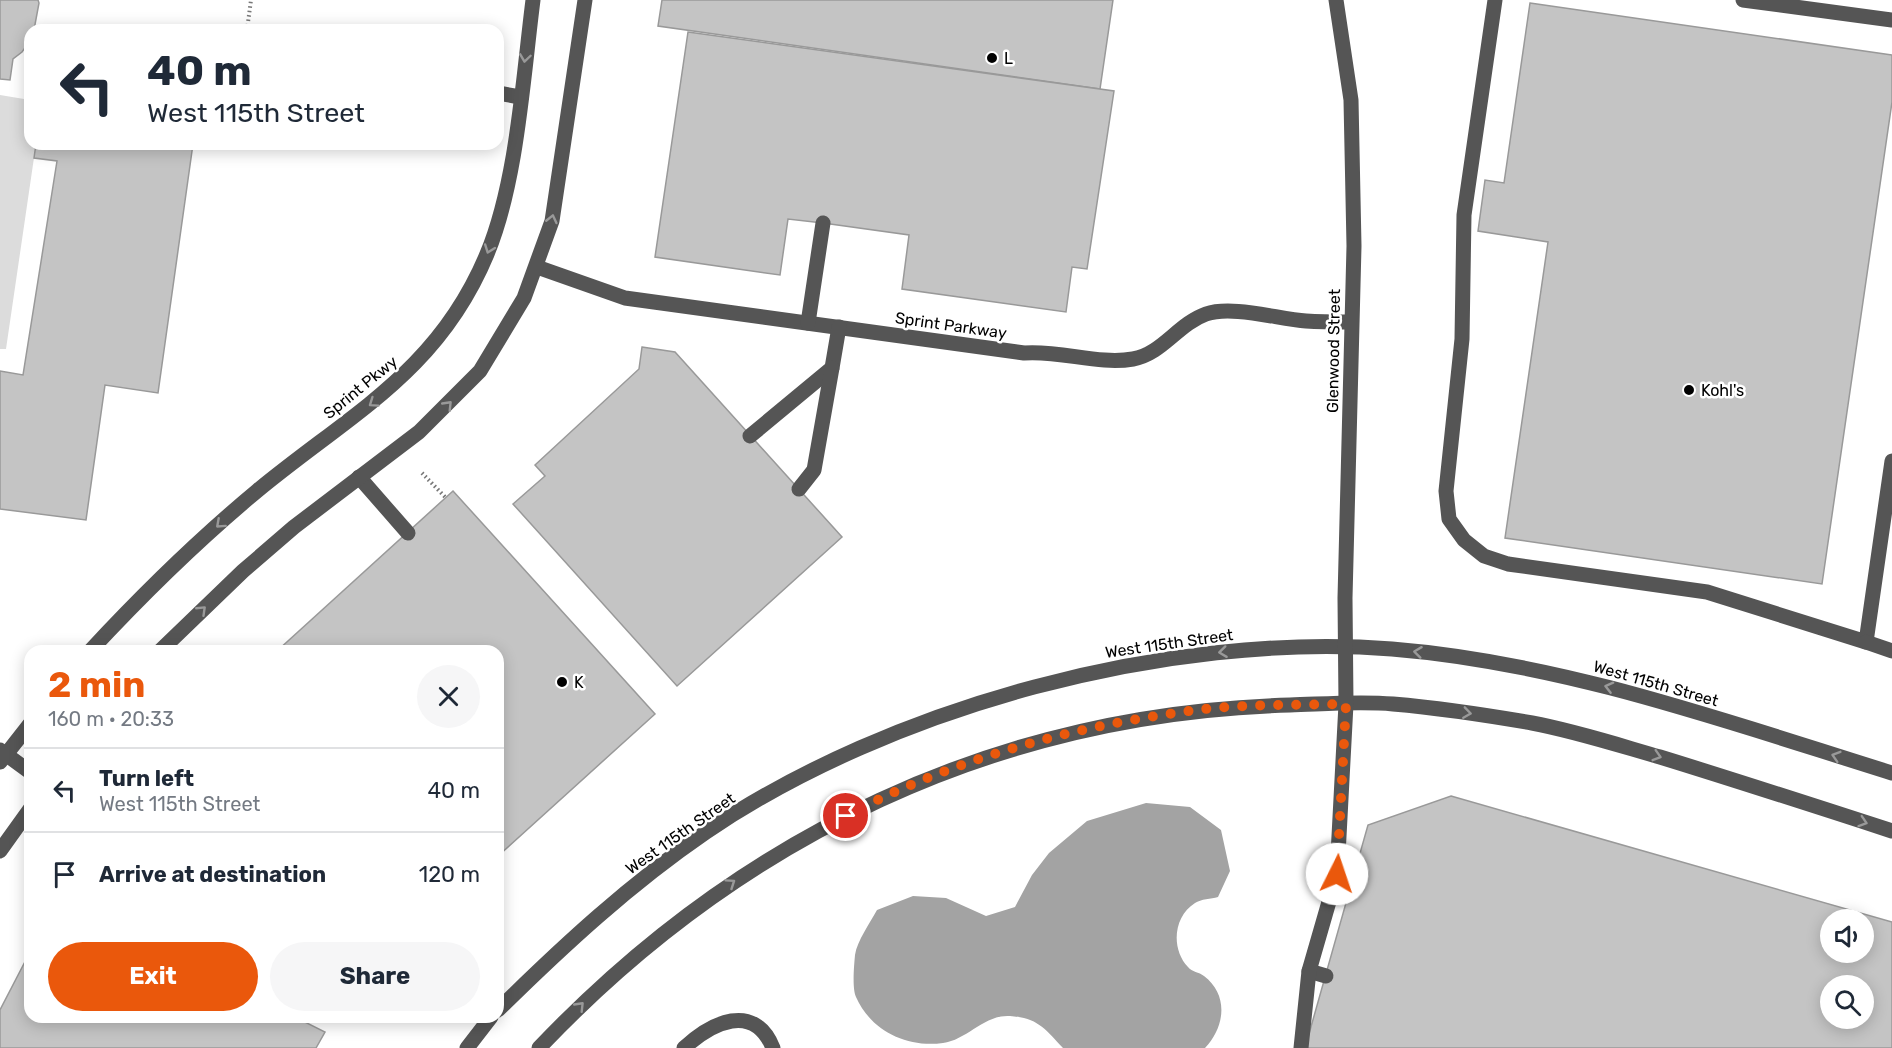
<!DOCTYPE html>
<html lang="en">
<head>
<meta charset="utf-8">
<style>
  body { margin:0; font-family:Rubik,sans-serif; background:#f6f6f7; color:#1f2937; height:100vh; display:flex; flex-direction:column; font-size:22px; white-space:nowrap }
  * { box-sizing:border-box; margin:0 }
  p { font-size:20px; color:#747a83 }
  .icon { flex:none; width:33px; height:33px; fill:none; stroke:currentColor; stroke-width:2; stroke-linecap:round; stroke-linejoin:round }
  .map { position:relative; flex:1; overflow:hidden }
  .sheet { position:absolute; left:24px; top:645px; width:480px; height:378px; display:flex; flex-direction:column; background:#fff; border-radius:18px; box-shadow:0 3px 15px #0003 }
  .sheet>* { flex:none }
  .top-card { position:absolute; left:24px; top:24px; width:480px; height:126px; border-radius:18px; box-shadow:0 3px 15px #0003; background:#fff; color:#1f2937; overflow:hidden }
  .fabs { position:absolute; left:1820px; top:909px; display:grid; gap:12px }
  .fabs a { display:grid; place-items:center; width:54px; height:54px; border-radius:50%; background:#fff; box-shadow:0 3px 15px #0003; font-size:30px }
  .pin { position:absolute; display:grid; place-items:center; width:51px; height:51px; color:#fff; margin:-26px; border:3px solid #fff; border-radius:50%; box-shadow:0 2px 6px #0007 }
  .me { position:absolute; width:66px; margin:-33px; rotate:4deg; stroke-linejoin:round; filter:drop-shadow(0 0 4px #0008) }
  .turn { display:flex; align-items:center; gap:21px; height:126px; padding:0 24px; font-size:27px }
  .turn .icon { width:78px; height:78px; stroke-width:2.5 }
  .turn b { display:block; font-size:42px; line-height:51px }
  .round { display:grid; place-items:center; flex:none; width:63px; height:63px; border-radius:32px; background:#f6f6f7 }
  .overview { display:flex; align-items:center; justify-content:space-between; height:102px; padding:0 24px }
  h1 { font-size:36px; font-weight:700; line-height:45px; color:#ea580c }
  .cta { display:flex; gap:12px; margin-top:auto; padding:12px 24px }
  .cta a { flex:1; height:69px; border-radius:36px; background:#ea580c; color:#fff; font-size:24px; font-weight:700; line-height:69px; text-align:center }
  .cta a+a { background:#f6f6f7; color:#1f2937 }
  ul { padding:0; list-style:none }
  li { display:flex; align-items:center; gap:18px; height:84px; padding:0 24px; border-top:2px solid #e0e1e3 }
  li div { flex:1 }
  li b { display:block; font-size:22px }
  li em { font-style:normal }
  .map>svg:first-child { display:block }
  .green { fill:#dcdcdc }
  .water { fill:#a3a3a3 }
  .building { fill:#c4c4c4; stroke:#999; stroke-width:1.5; fill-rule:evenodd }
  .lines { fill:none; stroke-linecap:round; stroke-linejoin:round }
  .path { stroke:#777; stroke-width:4; stroke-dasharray:1.5 3; stroke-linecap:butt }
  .minor { stroke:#555; stroke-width:15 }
  .oneway { stroke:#999 }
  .route { stroke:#ea580c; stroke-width:10; stroke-dasharray:0 18 }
  .poi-dot { fill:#000; stroke:#fff; stroke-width:2 }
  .labels { text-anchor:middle; stroke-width:5; stroke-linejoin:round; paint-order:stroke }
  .poi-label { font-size:16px; fill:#000; stroke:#fff; text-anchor:start }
  .street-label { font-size:16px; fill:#000; stroke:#fff }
</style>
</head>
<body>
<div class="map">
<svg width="1892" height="1048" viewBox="0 0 1892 1048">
  <rect width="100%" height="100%" fill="#fff"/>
  <polygon class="green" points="0,95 30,100 30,144 36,144 6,349 0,349"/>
  <path class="water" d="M1146,803l44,4 31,23 9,41 -12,26c-7,2 -17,2 -23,6 -22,14 -24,46 -7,64 4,5 11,5 16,9 25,19 21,51 1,72h-142c-18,-19 -25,-30 -53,-32 -25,-2 -43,24 -67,27 -36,5 -72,-12 -87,-46 -4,-9 -2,-31 -1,-42 2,-14 15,-32 22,-45l36,-14 33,2 40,18 29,-9 17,-32 17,-22 38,-32z"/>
  <g class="building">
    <polygon points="0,0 38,0 39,3 34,30 30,30 30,41 22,52 13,59 10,80 0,79"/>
    <polygon points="662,0 1113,0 1100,89 658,26"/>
    <polygon points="1530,3 1892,55 1892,102 1822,584 1505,538 1548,242 1478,231 1485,180 1504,183"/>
    <polygon points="688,32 1114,91 1087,269 1072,267 1066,312 902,289 909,235 823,223 788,219 780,275 655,257"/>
    <polygon points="36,144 193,144 158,393 105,385 86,520 0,509 0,371 23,375 57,161 34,158"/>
    <polygon points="642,347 675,352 842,537 677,686 513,504 545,476 535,465 639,369"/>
    <polygon points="453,491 655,714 498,856 498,651 277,651"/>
    <path d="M1451,796l441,126v126h-587l63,-223zM1830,920h33v32h-33zM1830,986h33v32h-33z"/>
    <polygon points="30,952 30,1017 295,1017 325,1032 316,1048 0,1048 0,1010"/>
  </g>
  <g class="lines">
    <g class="path">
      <polyline points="247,30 251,0"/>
      <polyline points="422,473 446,498"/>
    </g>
    <g class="minor">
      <polyline points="1495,0 1464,215 1462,339 1446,491 1449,519 1464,540 1484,556 1508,564 1707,592 1866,642 1892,461"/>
      <polyline points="1743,0 1892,20"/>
      <polyline points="498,93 520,97"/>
      <path d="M537,267l88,31 399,55c37,-3 74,12 109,6 29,-5 45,-35 73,-45 26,-9 72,5 100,7 15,1 30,1 45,1"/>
      <polyline points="808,323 823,223"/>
      <polyline points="750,436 832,368 839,327"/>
      <polyline points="359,477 408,533"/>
      <polyline points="799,489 814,470 832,368"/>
      <polyline points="1866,642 1892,651"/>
      <path d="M90,651c52,-56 108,-111 167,-160 93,-77 181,-119 230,-237 30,-72 36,-176 46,-254"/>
      <polyline points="160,651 243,571 294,527 419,432 480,371 524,298 552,221 585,0"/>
      <polyline points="0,750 30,772"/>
      <polyline points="0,762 30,724"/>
      <polyline points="0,851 30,809"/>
      <polyline points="1334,886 1350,890"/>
      <polyline points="1309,971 1326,976"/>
      <path d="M498,1010c65,-64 132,-126 208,-178 186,-126 462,-200 686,-183 172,14 336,73 500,124"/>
      <polyline points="467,1048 491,1017"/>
      <path d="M539,1048c201,-212 458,-335 751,-343 34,-1 69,-4 103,-1 46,4 93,11 139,19 43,8 86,22 128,34 78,24 155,49 232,74"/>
      <path d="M684,1048c27,-25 70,-47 89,0"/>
      <polyline points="1301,1048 1309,971 1337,874 1346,704 1345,598 1354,246 1351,100 1336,0"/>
    </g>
  </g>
  <defs><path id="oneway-chevron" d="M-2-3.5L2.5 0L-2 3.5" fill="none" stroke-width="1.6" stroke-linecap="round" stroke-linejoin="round" transform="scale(1.5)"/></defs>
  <g class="oneway">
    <use href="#oneway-chevron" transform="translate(525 58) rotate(98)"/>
    <use href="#oneway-chevron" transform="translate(552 219) rotate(-77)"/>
    <use href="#oneway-chevron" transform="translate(489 249) rotate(110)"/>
    <use href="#oneway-chevron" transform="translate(373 403) rotate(145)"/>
    <use href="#oneway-chevron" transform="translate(448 405) rotate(-46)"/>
    <use href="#oneway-chevron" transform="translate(220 524) rotate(138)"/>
    <use href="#oneway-chevron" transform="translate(202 610) rotate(-44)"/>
    <use href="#oneway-chevron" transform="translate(1223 652) rotate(173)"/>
    <use href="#oneway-chevron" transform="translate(1418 652) rotate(-173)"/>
    <use href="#oneway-chevron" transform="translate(1609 687) rotate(-166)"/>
    <use href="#oneway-chevron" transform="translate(1467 713) rotate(8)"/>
    <use href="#oneway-chevron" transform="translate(1657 756) rotate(17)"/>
    <use href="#oneway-chevron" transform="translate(1836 756) rotate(-163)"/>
    <use href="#oneway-chevron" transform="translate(1863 822) rotate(18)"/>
    <use href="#oneway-chevron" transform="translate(731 883) rotate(-34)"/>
    <use href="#oneway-chevron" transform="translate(580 1006) rotate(-46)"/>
  </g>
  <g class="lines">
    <path class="route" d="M846,816c110,-59 236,-92 359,-107 47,-5 94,-4 141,-5l-9,170"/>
  </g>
  <g class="poi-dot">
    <circle cx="992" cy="58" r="6"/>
    <circle cx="1689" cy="390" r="6"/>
    <circle cx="562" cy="682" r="6"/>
  </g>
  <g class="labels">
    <g class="poi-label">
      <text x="1004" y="64">L</text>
      <text x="1701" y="396">Kohl's</text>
      <text x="574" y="688">K</text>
    </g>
    <g class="street-label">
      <text transform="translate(951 325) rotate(8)" y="6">Sprint Parkway</text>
      <text transform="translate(1333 351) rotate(-89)" y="6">Glenwood Street</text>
      <text transform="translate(360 387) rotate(-39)" y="6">Sprint Pkwy</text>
      <text transform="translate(1169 643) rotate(-8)" y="6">West 115th Street</text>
      <text transform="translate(1656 683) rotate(16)" y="6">West 115th Street</text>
      <text transform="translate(680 833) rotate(-35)" y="6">West 115th Street</text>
    </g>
  </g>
</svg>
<div class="fabs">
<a><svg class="icon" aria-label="sound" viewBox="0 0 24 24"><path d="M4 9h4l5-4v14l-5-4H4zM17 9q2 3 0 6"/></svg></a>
<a><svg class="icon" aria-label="search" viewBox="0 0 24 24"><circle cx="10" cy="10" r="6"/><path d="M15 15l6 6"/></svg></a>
</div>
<div class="pin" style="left:846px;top:816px;background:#d93025"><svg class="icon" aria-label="arrive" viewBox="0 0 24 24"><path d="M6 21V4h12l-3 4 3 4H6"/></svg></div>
<svg class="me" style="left:1337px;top:874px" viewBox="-20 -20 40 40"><circle r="19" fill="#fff"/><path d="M0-13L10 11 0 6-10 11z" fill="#ea580c"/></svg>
<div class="top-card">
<div class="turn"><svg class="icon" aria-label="left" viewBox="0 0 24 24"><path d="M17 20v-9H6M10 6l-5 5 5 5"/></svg><div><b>40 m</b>West 115th Street</div></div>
</div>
<section class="sheet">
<div class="overview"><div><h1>2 min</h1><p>160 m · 20:33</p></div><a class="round"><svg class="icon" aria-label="close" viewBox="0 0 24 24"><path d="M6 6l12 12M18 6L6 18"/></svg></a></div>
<ul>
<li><svg class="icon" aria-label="left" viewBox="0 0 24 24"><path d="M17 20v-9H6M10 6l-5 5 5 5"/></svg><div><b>Turn left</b><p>West 115th Street</p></div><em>40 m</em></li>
<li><svg class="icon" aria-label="arrive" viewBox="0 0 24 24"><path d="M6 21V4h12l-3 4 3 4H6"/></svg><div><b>Arrive at destination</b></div><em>120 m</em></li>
</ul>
<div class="cta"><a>Exit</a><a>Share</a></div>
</section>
</div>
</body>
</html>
